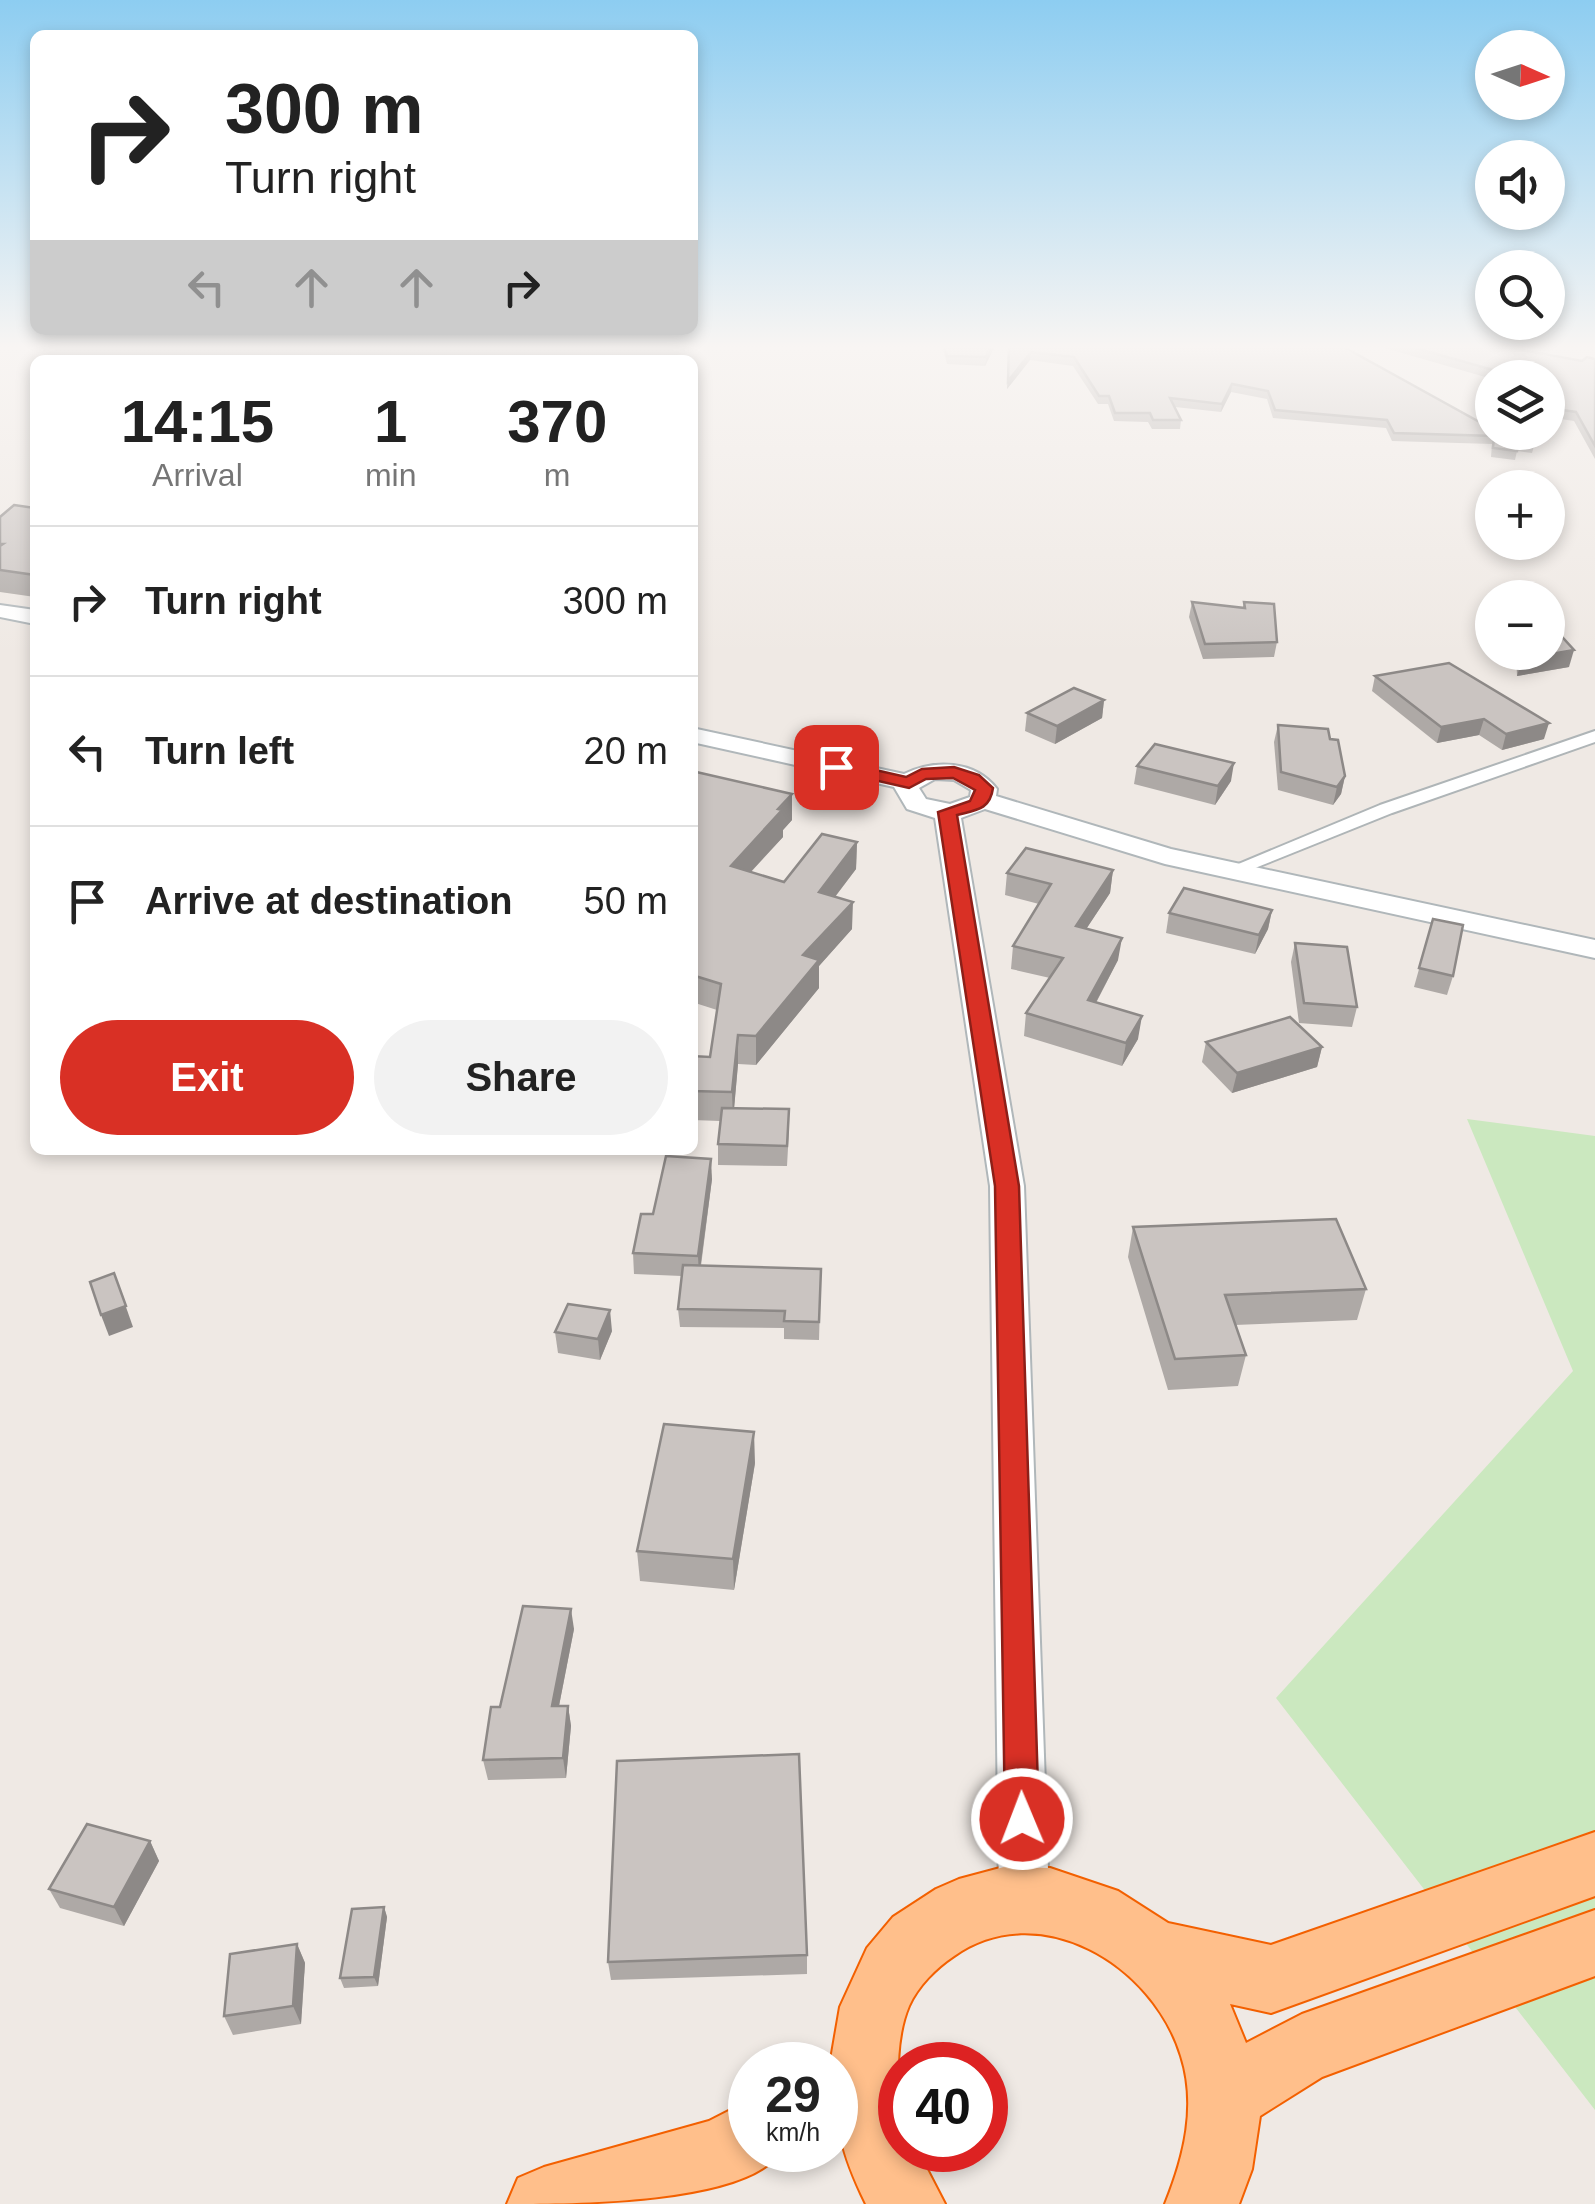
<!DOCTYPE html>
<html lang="en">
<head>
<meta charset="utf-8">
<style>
  body { margin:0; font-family:Helvetica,sans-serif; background:#f2f2f2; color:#222; height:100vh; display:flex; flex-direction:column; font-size:38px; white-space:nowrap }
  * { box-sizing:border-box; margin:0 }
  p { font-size:32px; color:#767676 }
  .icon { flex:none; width:55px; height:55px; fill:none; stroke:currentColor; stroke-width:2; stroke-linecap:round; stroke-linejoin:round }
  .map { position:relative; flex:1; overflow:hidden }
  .sheet { position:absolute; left:30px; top:355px; width:668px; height:800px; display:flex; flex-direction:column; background:#fff; border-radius:15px; box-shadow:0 5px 15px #0003 }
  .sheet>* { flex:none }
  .banner { position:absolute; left:30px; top:30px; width:668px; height:305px; border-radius:15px; box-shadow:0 5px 15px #0003; background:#fff; color:#222; overflow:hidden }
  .needle { width:65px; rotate:93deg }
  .tools { position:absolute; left:1475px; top:30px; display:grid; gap:20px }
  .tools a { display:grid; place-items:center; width:90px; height:90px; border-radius:50%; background:#fff; box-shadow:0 5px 15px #0003; font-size:50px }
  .speed { position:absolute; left:728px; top:2042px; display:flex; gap:20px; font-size:50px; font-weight:700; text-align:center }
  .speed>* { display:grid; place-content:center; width:130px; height:130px; border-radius:50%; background:#fff; box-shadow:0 5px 15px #0003; line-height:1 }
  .speed small { font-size:25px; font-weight:400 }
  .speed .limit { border:15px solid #d22; background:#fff; color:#111 }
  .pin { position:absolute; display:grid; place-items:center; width:85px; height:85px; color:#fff; margin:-42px; border-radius:20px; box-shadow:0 5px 15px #0006 }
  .me { position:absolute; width:110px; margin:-55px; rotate:359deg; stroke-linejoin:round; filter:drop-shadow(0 0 8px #0008) }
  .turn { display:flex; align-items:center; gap:35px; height:210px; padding:0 30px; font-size:45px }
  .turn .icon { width:130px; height:130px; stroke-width:2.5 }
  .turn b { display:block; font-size:70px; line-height:85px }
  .lanes { display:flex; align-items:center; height:95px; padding:0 30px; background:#0003; justify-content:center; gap:50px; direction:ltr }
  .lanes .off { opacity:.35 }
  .eta { display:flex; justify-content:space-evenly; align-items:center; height:170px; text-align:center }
  .eta b { font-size:60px; font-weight:700; line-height:70px }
  .button { display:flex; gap:20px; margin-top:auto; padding:20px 30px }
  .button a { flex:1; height:115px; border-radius:60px; background:#d93025; color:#fff; font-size:40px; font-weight:700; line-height:115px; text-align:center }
  .button a+a { background:#f2f2f2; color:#222 }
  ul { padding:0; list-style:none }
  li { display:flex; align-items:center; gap:30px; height:150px; padding:0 30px; border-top:2px solid #e0e0e0 }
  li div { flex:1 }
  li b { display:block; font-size:38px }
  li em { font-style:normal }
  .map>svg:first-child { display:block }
  .green { fill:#cbe8bf }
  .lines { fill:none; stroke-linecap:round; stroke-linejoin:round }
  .street-casing { stroke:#afb5b7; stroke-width:4 }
  .secondary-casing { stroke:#b0b7ba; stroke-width:4 }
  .highway-casing { stroke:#f36000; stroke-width:4 }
  .street { fill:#fff; fill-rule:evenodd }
  .secondary { fill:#fff; fill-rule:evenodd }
  .highway { fill:#ffbf8b; fill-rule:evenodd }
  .wall { fill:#aea9a6 }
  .shaded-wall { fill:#8d8987 }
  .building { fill:#cac4c1; stroke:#8d8987; stroke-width:2.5 }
  .route { fill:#d93025; stroke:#8d1f18; stroke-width:2.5 }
</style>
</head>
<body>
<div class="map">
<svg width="1595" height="2204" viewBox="0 0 1595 2204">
  <rect width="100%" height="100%" fill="#efe9e4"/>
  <polygon class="green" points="1467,1119 1595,1136 1595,2110 1276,1698 1573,1371"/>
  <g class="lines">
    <defs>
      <polygon id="street" points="1595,731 1595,742 1392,813 1240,874 1226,874 1224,870 1380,805"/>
      <g id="secondary">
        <polygon points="0,605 35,610 35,624 0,617"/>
        <path d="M692,728l212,46c30,-15 71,-14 93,15l-1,7 175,53 424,91v18l-430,-94 -180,-55 -24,9 63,368 25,712 -7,18 -18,7 -18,-7 -7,-18 -9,-712 -55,-368 -28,-9 -13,-22 -202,-45zM935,779l19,1 17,10 -1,7 -20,7 -24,-5 -7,-11z"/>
      </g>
      <g id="highway">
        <path d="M1595,1832v64l-324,117 -41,-9 16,39 56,-29 293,-104v66l-273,101 -62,39 -8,53 -13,35h-74c19,-47 32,-98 16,-148 -28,-92 -142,-160 -227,-100 -18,12 -36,30 -45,50 -18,42 -9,100 -9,144h17l28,54h-79c-26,-53 -31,-80 -31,-139h-5l10,-58 27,-59 26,-31 43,-28 23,-10 45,-12 46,1 68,23 50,32 103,22z"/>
        <path d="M750,2100v50h31c-29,54 -211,54 -274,54l11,-26 26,-11 165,-46z"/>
      </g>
    </defs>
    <use href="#street" class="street-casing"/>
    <use href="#secondary" class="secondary-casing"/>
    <use href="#highway" class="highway-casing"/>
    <use href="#street" class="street"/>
    <use href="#secondary" class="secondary"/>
    <use href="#highway" class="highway"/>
  </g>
  <g class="wall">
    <polygon points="942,346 995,346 985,366 947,364"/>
    <polygon points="1008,346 1492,429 1538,432 1532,453 1517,451 1515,460 1491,457 1492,444 1392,441 1386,428 1273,418 1267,399 1231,392 1221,412 1175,407 1181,420 1180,429 1152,429 1148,422 1114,421 1108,404 1098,404 1073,366 1030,360 1007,389"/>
    <polygon points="1378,346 1501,346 1582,361 1595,359 1595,459 1574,421 1548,417 1548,378 1492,378 1492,379"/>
    <polygon points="35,508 35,597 0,592 0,517"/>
    <polygon points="1192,602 1243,608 1244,602 1277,642 1274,657 1203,659 1189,617"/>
    <polygon points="1516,652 1548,652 1569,667 1517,676"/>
    <polygon points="1375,676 1544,739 1502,750 1479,735 1437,743 1372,691"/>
    <polygon points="1104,700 1102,718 1055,744 1025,731 1027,713"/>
    <polygon points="1278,725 1345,776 1341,794 1333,805 1278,790 1274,742"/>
    <polygon points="1137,766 1231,781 1215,805 1134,784"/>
    <polygon points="692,771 792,794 792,820 783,830 783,837 751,872 784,882 857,842 856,869 835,897 852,929 819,966 819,988 756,1065 738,1064 734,1108 789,1130 787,1166 718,1165 718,1144 720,1121 692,1120 692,1056 710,1057 717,1010 692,1002"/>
    <polygon points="1113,870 1110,893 1086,929 1118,960 1096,1003 1138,1039 1122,1066 1024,1036 1026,1013 1050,978 1011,969 1013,946 1039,904 1005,895 1007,873"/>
    <polygon points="1272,910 1268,929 1255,954 1166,933 1169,913"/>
    <polygon points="1433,919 1453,976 1447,995 1414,987"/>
    <polygon points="1295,943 1357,1007 1352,1027 1299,1023 1291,962"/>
    <polygon points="1206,1042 1322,1047 1317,1067 1232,1093 1202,1062"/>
    <polygon points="712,1179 701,1266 821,1269 819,1340 784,1339 784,1328 680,1327 678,1309 682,1276 634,1274 633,1253 653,1214"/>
    <polygon points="1133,1227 1366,1289 1357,1320 1235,1325 1246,1355 1238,1386 1168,1390 1128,1257"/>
    <polygon points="612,1331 600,1360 558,1353 555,1332"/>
    <polygon points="755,1463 734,1590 640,1581 637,1551"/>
    <polygon points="574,1629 559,1706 568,1706 571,1726 566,1778 488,1780 483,1760 500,1707"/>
    <polygon points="150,1841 159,1861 124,1926 60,1908 49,1889"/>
    <polygon points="384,1907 387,1917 378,1986 344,1988 340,1978"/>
    <polygon points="297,1944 305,1963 301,2024 233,2035 224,2016"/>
    <polygon points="807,1955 807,1974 611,1980 608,1962"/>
  </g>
  <g class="shaded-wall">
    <polygon points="991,346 995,346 985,366 986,357"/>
    <polygon points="1031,352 1030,360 1007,389 1008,381"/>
    <polygon points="1232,384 1231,392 1221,412 1222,404"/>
    <polygon points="1574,650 1569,667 1517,676 1522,659"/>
    <polygon points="1104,700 1102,718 1055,744 1057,726"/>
    <polygon points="1484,719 1479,735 1437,743 1441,727"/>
    <polygon points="1549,723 1544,739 1502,750 1506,734"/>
    <polygon points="1234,763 1231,781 1215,805 1218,786"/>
    <polygon points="1345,776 1341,794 1333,805 1337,787"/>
    <polygon points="792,794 792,820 783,830 783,837 731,893 731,866"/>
    <polygon points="857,842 856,869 818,919 819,892"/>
    <polygon points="1113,870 1110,893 1073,949 1076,926"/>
    <polygon points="853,902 852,929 819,966 819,988 756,1065 756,1036 803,955"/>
    <polygon points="1272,910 1268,929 1255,954 1259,935"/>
    <polygon points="1122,938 1118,960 1085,1023 1088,1000"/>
    <polygon points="1142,1016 1138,1039 1122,1066 1126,1043"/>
    <polygon points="738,1035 738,1064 733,1121 732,1092"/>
    <polygon points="1322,1047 1317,1067 1232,1093 1237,1073"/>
    <polygon points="711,1159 712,1179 699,1277 698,1256"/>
    <polygon points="114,1273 133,1327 109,1336 101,1315"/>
    <polygon points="610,1310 612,1331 600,1360 598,1339"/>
    <polygon points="754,1432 755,1463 734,1590 733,1559"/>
    <polygon points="571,1609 574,1629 555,1726 552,1706"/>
    <polygon points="568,1706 571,1726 566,1778 563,1758"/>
    <polygon points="150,1841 159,1861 124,1926 114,1907"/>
    <polygon points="384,1907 387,1917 378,1986 374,1977"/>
    <polygon points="297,1944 305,1963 301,2024 293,2006"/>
  </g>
  <g class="building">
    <polygon points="944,346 991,346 986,357 947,356"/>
    <polygon points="1009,346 1342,346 1492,429 1492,432 1538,432 1535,444 1518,442 1517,451 1493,448 1494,436 1394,433 1387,420 1275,410 1268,391 1232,384 1222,404 1170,398 1181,420 1153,420 1150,413 1115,413 1109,396 1099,396 1074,357 1031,352 1008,381"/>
    <polygon points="1408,346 1501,346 1582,361 1587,357 1595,359 1595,446 1576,412 1548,408 1548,378 1499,378 1500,372"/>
    <polygon points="14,505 35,508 35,575 0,570 0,546 3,544 0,544 0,517"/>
    <polygon points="1192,602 1245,608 1244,602 1274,604 1277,642 1205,644"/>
    <polygon points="1548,628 1554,628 1574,650 1522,659 1522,652 1548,652"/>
    <polygon points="1449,663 1549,723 1506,734 1484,719 1441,727 1375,676"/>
    <polygon points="1074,688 1104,700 1057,726 1027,713"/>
    <polygon points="1278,725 1328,729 1330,739 1338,740 1345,776 1337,787 1281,772"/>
    <polygon points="1155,744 1234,763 1218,786 1137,766"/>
    <polygon points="692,771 792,794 778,809 782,810 731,866 784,882 822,834 857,842 819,892 853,902 803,955 819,960 756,1036 738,1035 732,1092 692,1091 692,1056 710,1057 721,984 692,975 692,941 694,939 692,939"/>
    <polygon points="1026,848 1113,870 1076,926 1122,938 1088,1000 1142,1016 1126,1043 1026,1013 1063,958 1013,946 1051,884 1007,873"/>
    <polygon points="1184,888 1272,910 1259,935 1169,913"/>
    <polygon points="1433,919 1463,925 1453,976 1419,968"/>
    <polygon points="1295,943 1347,947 1357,1007 1304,1003"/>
    <polygon points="1290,1017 1322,1047 1237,1073 1206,1042"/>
    <polygon points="722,1108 789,1109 787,1146 718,1144"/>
    <polygon points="666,1156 711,1159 698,1256 633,1253 641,1214 653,1214"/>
    <polygon points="1336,1219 1366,1289 1225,1295 1246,1355 1175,1359 1133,1227"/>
    <polygon points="683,1265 821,1269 819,1322 784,1321 785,1311 678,1309"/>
    <polygon points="114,1273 126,1306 101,1315 90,1282"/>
    <polygon points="568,1304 610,1310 598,1339 555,1332"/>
    <polygon points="664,1424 754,1432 733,1559 637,1551"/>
    <polygon points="523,1606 571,1609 552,1706 568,1706 563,1758 483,1760 491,1707 500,1707"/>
    <polygon points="799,1754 807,1955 608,1962 617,1761"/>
    <polygon points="87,1824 150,1841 114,1907 49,1889"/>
    <polygon points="384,1907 374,1977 340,1978 352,1909"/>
    <polygon points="297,1944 293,2006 224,2016 230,1954"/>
  </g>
  <linearGradient id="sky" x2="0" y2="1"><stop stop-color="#8dcdf1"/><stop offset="0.53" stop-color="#f8f5f3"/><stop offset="1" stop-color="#f8f5f3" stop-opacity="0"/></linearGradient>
  <rect width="1595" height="655" fill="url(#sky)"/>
  <path class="route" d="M836,761l70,16 16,-8 32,-2 25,8 14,13c-3,22 -17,22 -36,27l62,371 20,633 -5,11 -12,5 -12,-5 -5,-11 -10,-633 -57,-374 32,-11 5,-11 -22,-12 -27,1 -17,9 -79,-18v-7z"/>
</svg>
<div class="tools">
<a><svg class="needle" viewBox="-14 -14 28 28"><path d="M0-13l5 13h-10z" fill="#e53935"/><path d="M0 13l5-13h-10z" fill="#767676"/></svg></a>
<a><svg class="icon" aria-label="sound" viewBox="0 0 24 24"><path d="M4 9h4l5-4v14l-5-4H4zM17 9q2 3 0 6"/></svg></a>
<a><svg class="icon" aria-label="search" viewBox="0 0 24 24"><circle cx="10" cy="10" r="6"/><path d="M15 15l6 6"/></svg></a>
<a><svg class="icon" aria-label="layers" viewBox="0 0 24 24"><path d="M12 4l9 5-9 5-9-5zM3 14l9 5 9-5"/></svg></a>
<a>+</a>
<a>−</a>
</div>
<div class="speed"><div>29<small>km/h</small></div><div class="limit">40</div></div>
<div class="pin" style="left:836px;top:767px;background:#d93025"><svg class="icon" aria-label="arrive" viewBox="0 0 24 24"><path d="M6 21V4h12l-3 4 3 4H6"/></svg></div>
<svg class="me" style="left:1022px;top:1819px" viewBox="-20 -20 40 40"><circle r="17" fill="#d93025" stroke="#fff" stroke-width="3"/><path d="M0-11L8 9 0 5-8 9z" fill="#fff"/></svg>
<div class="banner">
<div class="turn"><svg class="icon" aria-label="right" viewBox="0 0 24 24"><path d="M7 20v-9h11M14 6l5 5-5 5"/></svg><div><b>300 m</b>Turn right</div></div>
<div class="lanes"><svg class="icon off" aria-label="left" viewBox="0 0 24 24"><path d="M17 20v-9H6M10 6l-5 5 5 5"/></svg><svg class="icon off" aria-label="ahead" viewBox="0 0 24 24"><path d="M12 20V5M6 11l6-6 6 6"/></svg><svg class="icon off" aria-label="ahead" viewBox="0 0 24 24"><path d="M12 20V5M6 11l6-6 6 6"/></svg><svg class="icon" aria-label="right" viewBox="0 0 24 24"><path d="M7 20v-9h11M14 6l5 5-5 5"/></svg></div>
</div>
<section class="sheet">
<div class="eta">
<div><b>14:15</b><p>Arrival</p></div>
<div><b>1</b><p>min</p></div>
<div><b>370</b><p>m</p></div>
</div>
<ul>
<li><svg class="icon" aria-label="right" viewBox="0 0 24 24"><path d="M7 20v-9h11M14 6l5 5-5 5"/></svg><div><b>Turn right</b></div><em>300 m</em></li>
<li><svg class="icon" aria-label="left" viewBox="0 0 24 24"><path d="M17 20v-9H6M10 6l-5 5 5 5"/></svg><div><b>Turn left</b></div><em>20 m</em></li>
<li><svg class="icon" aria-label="arrive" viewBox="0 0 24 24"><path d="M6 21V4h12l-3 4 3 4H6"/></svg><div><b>Arrive at destination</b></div><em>50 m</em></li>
</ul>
<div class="button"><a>Exit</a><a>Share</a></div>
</section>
</div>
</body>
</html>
